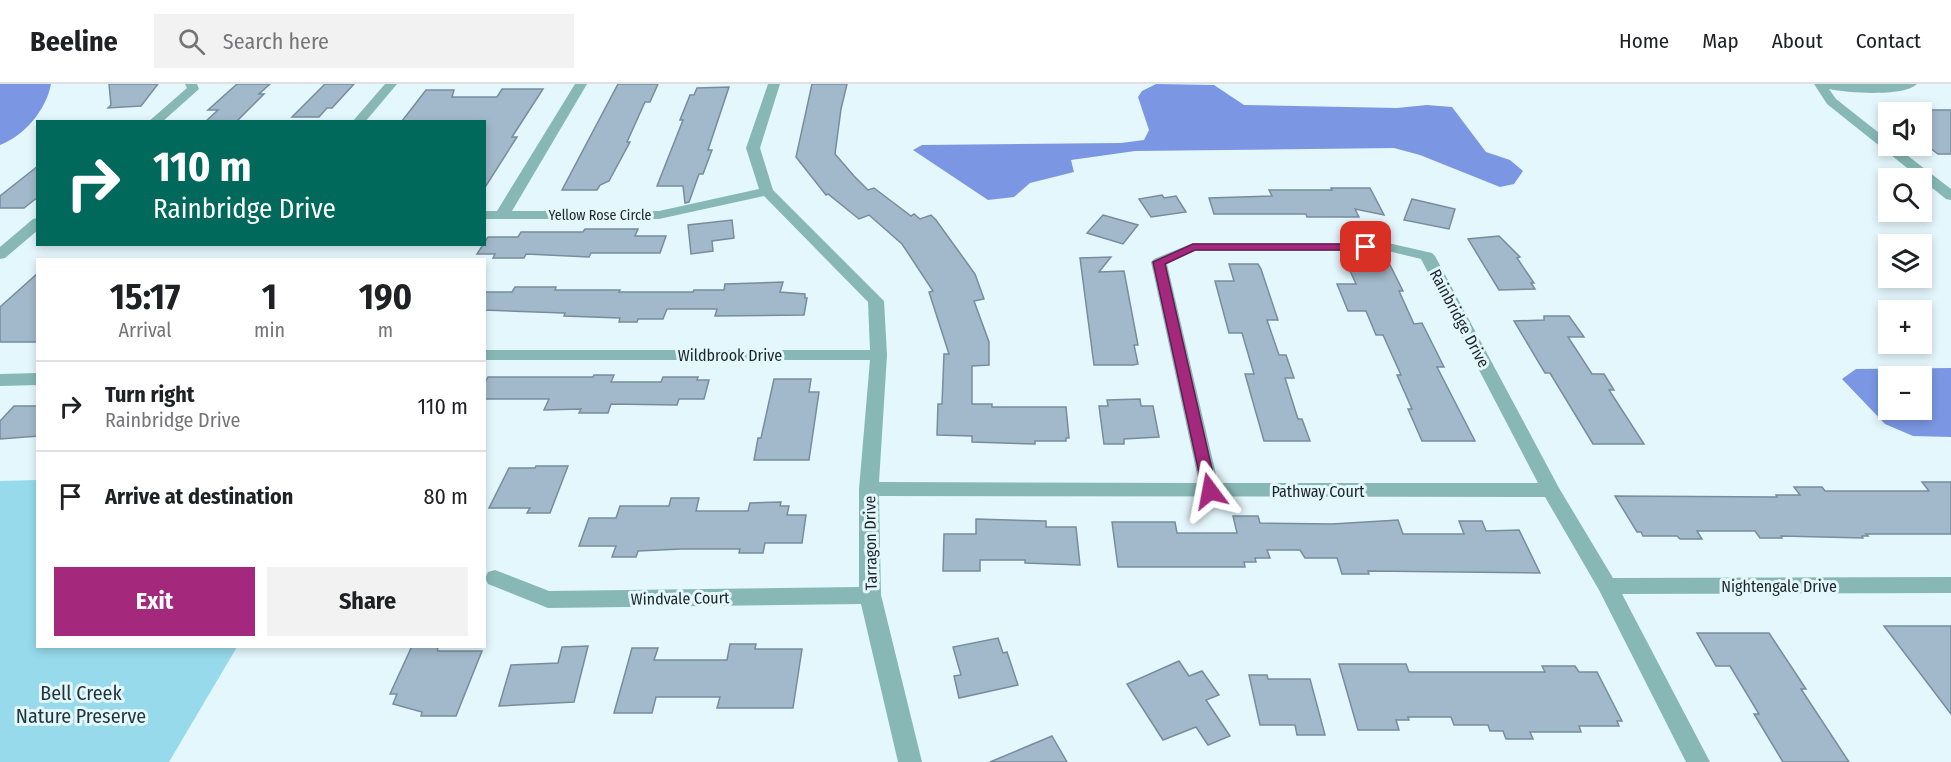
<!DOCTYPE html>
<html lang="en">
<head>
<meta charset="utf-8">
<style>
  body { margin:0; font-family:"Fira Sans Condensed",sans-serif; background:#f2f2f2; color:#202124; height:100vh; display:flex; flex-direction:column; font-size:22px; white-space:nowrap }
  * { box-sizing:border-box; margin:0 }
  p { font-size:20px; color:#757577 }
  .icon { flex:none; width:33px; height:33px; fill:none; stroke:currentColor; stroke-width:2; stroke-linecap:round; stroke-linejoin:round }
  .map { position:relative; flex:1; overflow:hidden }
  .panel { position:absolute; left:36px; top:174px; width:450px; height:390px; display:flex; flex-direction:column; background:#fff; border-radius:0px; box-shadow:0 3px 9px #0003 }
  .panel>* { flex:none }
  .banner { position:absolute; left:36px; top:36px; width:450px; height:126px; border-radius:0px; box-shadow:0 3px 9px #0003; background:#00695c; color:#fff; overflow:hidden }
  .controls { position:absolute; left:1878px; top:18px; display:grid; gap:12px }
  .controls a { display:grid; place-items:center; width:54px; height:54px; border-radius:0px; background:#fff; box-shadow:0 3px 9px #0003; font-size:30px }
  .pin { position:absolute; display:grid; place-items:center; width:51px; height:51px; color:#fff; margin:-26px; border-radius:12px; box-shadow:0 3px 9px #0006 }
  .me { position:absolute; width:66px; margin:-33px; rotate:347deg; stroke-linejoin:round; filter:drop-shadow(0 0 4px #0008) }
  .turn { display:flex; align-items:center; gap:21px; height:126px; padding:0 18px; font-size:27px }
  .turn .icon { width:78px; height:78px; stroke-width:2.5 }
  .turn b { display:block; font-size:42px; line-height:51px }
  .eta { display:flex; justify-content:space-evenly; align-items:center; height:102px; text-align:center }
  .eta b { font-size:36px; font-weight:700; line-height:42px }
  .button { display:flex; gap:12px; margin-top:auto; padding:12px 18px }
  .button a { flex:1; height:69px; border-radius:0px; background:#a4297d; color:#fff; font-size:24px; font-weight:700; line-height:69px; text-align:center }
  .button a+a { background:#f2f2f2; color:#202124 }
  ul { padding:0; list-style:none }
  li { display:flex; align-items:center; gap:18px; height:90px; padding:0 18px; border-top:2px solid #e0e0e0 }
  li div { flex:1 }
  li b { display:block; font-size:22px }
  li em { font-style:normal }
  header { display:flex; align-items:center; gap:36px; box-sizing:border-box; height:84px; padding:0 30px; background:#fff; border-bottom:2px solid #e0e0e0 }
  header strong { font-size:28px }
  nav { display:flex; gap:33px; margin-inline-start:auto; font-size:21px }
  .search { width:420px; height:54px; background:#f2f2f2; display:flex; align-items:center; gap:15px; box-sizing:border-box; padding:0 21px; border-radius:0px; color:#757577; font-size:22px }
  .map>svg:first-child { display:block }
  .green { fill:#97daec }
  .water { fill:#7b97e3; fill-rule:evenodd }
  .building { fill:#a2b9cb; stroke:#778d9e; stroke-width:1.5 }
  .lines { fill:none; stroke-linecap:round; stroke-linejoin:round }
  .minor { fill:#87b8b5; fill-rule:evenodd }
  .route { fill:#a4297d; stroke:#6b1b51; stroke-width:1.5 }
  .labels { text-anchor:middle; stroke-width:6; stroke-linejoin:round; paint-order:stroke }
  .far-street-label { font-size:14px; fill:#1b272a; stroke:#e4f7fc }
  .street-label { font-size:16px; fill:#1b272a; stroke:#e4f7fc }
  .near-park-label { font-size:20px; fill:#1f353b; stroke:#e4f7fc }
</style>
</head>
<body>
<header>
<strong>Beeline</strong>
<div class="search"><svg class="icon" aria-label="search" viewBox="0 0 24 24"><circle cx="10" cy="10" r="6"/><path d="M15 15l6 6"/></svg>Search here</div>
<nav><a>Home</a><a>Map</a><a>About</a><a>Contact</a></nav>
</header>
<div class="map">
<svg width="1951" height="678" viewBox="0 0 1951 678">
  <rect width="100%" height="100%" fill="#e4f7fc"/>
  <polygon class="green" points="37,396 38,562 237,563 169,678 0,678 0,397"/>
  <g class="water">
    <path d="M0,0h51c-5,26 -26,51 -51,61z"/>
    <polygon points="1156,0 1214,1 1244,21 1397,24 1427,21 1452,23 1486,68 1510,76 1523,87 1514,100 1500,103 1420,71 1394,64 1135,67 1071,76 1074,88 1030,99 1014,113 988,116 913,66 922,61 1121,59 1144,56 1149,46 1138,13 1142,7"/>
    <path d="M1951,284v69l-38,-1 -28,-12 -43,-45 14,-10zM1888,292h34v34h-34z"/>
  </g>
  <g class="building">
    <polygon points="109,0 158,0 141,22 108,24 111,21"/>
    <polygon points="237,0 270,0 259,10 264,10 236,38 205,38 218,26 208,26"/>
    <polygon points="325,0 354,0 332,24 327,24 319,33 292,33"/>
    <polygon points="618,0 658,0 650,18 645,18 627,58 630,58 609,97 600,101 597,106 562,106"/>
    <polygon points="812,0 847,0 841,25 835,70 854,92 868,106 874,104 911,132 914,130 920,135 931,131 936,136 975,190 984,215 974,217 989,258 989,281 972,282 972,320 992,320 992,323 1066,323 1069,354 1066,354 1066,357 1035,357 1035,360 972,358 972,352 937,351 938,320 942,320 944,270 949,270 929,208 933,207 902,160 869,131 859,135 828,110 826,111 796,73"/>
    <polygon points="729,3 708,66 712,66 703,90 699,90 689,118 685,119 683,102 657,102 683,36 680,36 690,11 694,11 697,4"/>
    <polygon points="502,5 543,5 512,53 517,53 484,105 484,38 402,37 426,6 454,6 452,13 497,13"/>
    <polygon points="1922,26 1951,26 1951,70 1938,70 1922,58"/>
    <polygon points="38,82 38,113 24,124 0,124 0,112"/>
    <polygon points="1331,104 1370,104 1384,131 1355,125 1359,133 1307,133 1306,130 1214,130 1209,114 1272,112 1269,106 1332,106"/>
    <polygon points="1162,111 1164,114 1176,112 1186,128 1151,133 1139,115"/>
    <polygon points="1412,115 1455,125 1449,145 1404,136"/>
    <polygon points="1103,131 1138,141 1123,160 1087,149"/>
    <polygon points="732,136 734,154 712,157 713,167 691,170 688,141"/>
    <polygon points="585,145 638,145 635,152 666,152 660,169 591,169 589,173 526,170 524,174 493,174 495,170 477,170 488,153 518,153 521,148 583,148"/>
    <polygon points="1499,152 1520,173 1517,174 1534,199 1531,199 1535,205 1499,206 1468,155"/>
    <polygon points="1111,173 1099,188 1124,187 1138,261 1134,261 1138,280 1133,281 1094,281 1080,174"/>
    <polygon points="1229,180 1258,180 1261,185 1278,236 1267,236 1279,271 1286,271 1294,294 1285,294 1298,335 1302,335 1310,357 1264,357 1245,290 1254,290 1242,249 1229,249 1215,197 1234,197"/>
    <polygon points="1347,180 1390,181 1403,207 1399,207 1414,240 1422,239 1444,283 1437,283 1475,357 1422,357 1408,325 1412,325 1397,291 1401,291 1383,251 1376,251 1366,227 1348,227 1337,200 1356,200"/>
    <polygon points="38,189 38,258 0,258 0,223"/>
    <polygon points="783,198 780,208 805,210 805,214 807,214 804,231 715,232 717,225 667,225 663,235 638,235 637,238 619,238 620,234 564,232 565,229 563,229 484,226 484,208 512,208 515,203 556,203 555,206 620,206 619,208 693,208 694,206 724,206 725,200"/>
    <polygon points="1544,232 1569,232 1584,253 1568,253 1592,290 1604,290 1614,306 1609,306 1644,360 1593,360 1550,289 1545,289 1514,237 1544,236"/>
    <polygon points="594,291 614,291 611,298 661,298 663,293 698,293 697,296 709,296 704,315 679,315 677,321 611,320 608,329 579,329 581,325 544,326 549,315 484,315 484,300 488,293 593,293"/>
    <polygon points="774,295 811,295 809,308 819,308 809,376 754,376 758,354 761,354"/>
    <polygon points="1140,315 1141,322 1153,322 1159,353 1124,355 1124,360 1104,360 1099,322 1108,322 1107,316"/>
    <polygon points="14,322 38,322 38,352 0,355 0,337"/>
    <polygon points="536,382 568,382 550,429 527,429 530,424 489,424 509,384 535,384"/>
    <polygon points="1922,398 1951,398 1951,450 1866,450 1868,452 1862,452 1863,454 1781,452 1782,454 1760,454 1755,447 1697,447 1702,455 1680,455 1677,452 1643,452 1641,448 1637,448 1615,412 1777,413 1776,411 1800,411 1794,403 1822,403 1825,407 1929,407"/>
    <polygon points="671,414 699,414 696,427 748,427 750,419 781,418 780,422 789,422 787,431 806,431 802,459 765,459 763,469 739,469 740,465 681,465 638,467 636,473 612,473 616,462 579,462 589,434 616,434 620,422 669,422"/>
    <polygon points="1233,432 1258,432 1260,439 1332,440 1398,436 1403,450 1464,450 1459,437 1482,437 1486,447 1519,446 1540,489 1368,487 1369,490 1342,490 1337,474 1305,474 1300,466 1267,466 1270,474 1255,474 1256,478 1244,478 1245,483 1118,483 1112,438 1175,438 1177,449 1237,449"/>
    <polygon points="976,435 1046,437 1046,443 1076,443 1080,481 1025,479 1025,476 980,476 980,487 943,487 944,450 976,450"/>
    <polygon points="1884,542 1951,542 1951,630"/>
    <polygon points="1697,549 1769,549 1806,605 1801,605 1849,678 1783,678 1754,630 1759,630 1730,582 1716,582"/>
    <polygon points="998,554 1003,569 1007,568 1018,601 959,614 954,592 961,591 953,563"/>
    <polygon points="730,560 756,560 755,565 802,565 793,624 717,624 720,613 656,613 652,629 614,629 632,564 658,564 654,576 727,576"/>
    <polygon points="412,562 437,562 438,567 482,567 456,632 421,632 422,628 393,620 397,610 390,610"/>
    <polygon points="588,562 574,618 499,622 511,581 558,579 562,563"/>
    <polygon points="1179,577 1189,592 1202,587 1219,611 1206,616 1230,652 1208,661 1196,643 1163,656 1127,600"/>
    <polygon points="1339,580 1406,580 1409,588 1545,588 1542,582 1575,582 1579,588 1597,588 1622,637 1617,637 1619,642 1579,642 1581,648 1530,648 1533,655 1506,655 1503,647 1490,647 1488,641 1454,641 1451,633 1408,633 1409,636 1396,636 1399,646 1358,646"/>
    <polygon points="1249,591 1267,591 1268,595 1310,595 1325,651 1297,651 1295,641 1260,641"/>
    <polygon points="1052,652 1067,678 990,678"/>
  </g>
  <g class="lines">
    <g class="minor">
      <polygon points="185,0 197,0 199,5 162,38 148,38 187,4"/>
      <polygon points="385,0 397,0 365,38 352,38"/>
      <path d="M575,0h12l-75,127h147l100,-22 -13,-41 22,-64h12l-20,64 13,42 111,111 3,54 -8,127 320,1 -48,-221 3,-3 39,-16h195l44,10 3,3 124,232 54,90 338,-1v16l-329,1 88,168h-24l-87,-172 -54,-93 -666,-1 2,99 41,167h-24l-37,-158 -313,4 -60,-24 -3,-6 3,-6 7,-2 54,21 310,-4v-98l11,-129h-386v-10h386l-2,-48 -104,-106 -105,23h-175v-8h13zM1195,167h193l33,8 117,224h-320l-51,-219z"/>
      <path d="M1814,0h103c-13,13 -69,9 -88,5l7,10 52,41v6h7l56,43v11l-5,-1 -119,-95z"/>
      <polygon points="38,134 38,146 5,174 0,175 0,163 33,135"/>
      <polygon points="38,289 38,301 0,302 0,290"/>
    </g>
  </g>
  <polygon class="route" points="1193,160 1366,160 1372,163 1366,166 1195,166 1165,180 1217,407 1210,412 1203,407 1153,178"/>
  <g class="labels">
    <g class="far-street-label">
      <text x="600" y="136">Yellow Rose Circle</text>
    </g>
    <g class="street-label">
      <text transform="translate(1460 234) rotate(62)" y="6">Rainbridge Drive</text>
      <text x="730" y="277">Wildbrook Drive</text>
      <text x="1318" y="413">Pathway Court</text>
      <text transform="translate(870 459) rotate(-91)" y="6">Tarragon Drive</text>
      <text x="1779" y="508">Nightengale Drive</text>
      <text transform="translate(680 514) rotate(-1)" y="6">Windvale Court</text>
    </g>
    <g class="near-park-label">
      <text x="81" y="616">Bell Creek<tspan x="81" dy="23">Nature Preserve</tspan></text>
    </g>
  </g>
</svg>
<div class="controls">
<a><svg class="icon" aria-label="sound" viewBox="0 0 24 24"><path d="M4 9h4l5-4v14l-5-4H4zM17 9q2 3 0 6"/></svg></a>
<a><svg class="icon" aria-label="search" viewBox="0 0 24 24"><circle cx="10" cy="10" r="6"/><path d="M15 15l6 6"/></svg></a>
<a><svg class="icon" aria-label="layers" viewBox="0 0 24 24"><path d="M12 4l9 5-9 5-9-5zM3 14l9 5 9-5"/></svg></a>
<a>+</a>
<a>−</a>
</div>
<div class="pin" style="left:1366px;top:163px;background:#d93025"><svg class="icon" aria-label="arrive" viewBox="0 0 24 24"><path d="M6 21V4h12l-3 4 3 4H6"/></svg></div>
<svg class="me" style="left:1210px;top:407px" viewBox="-20 -20 40 40"><path d="M0-17L14 15 0 8-14 15z" fill="#a4297d" stroke="#fff" stroke-width="4"/></svg>
<div class="banner">
<div class="turn"><svg class="icon" aria-label="right" viewBox="0 0 24 24"><path d="M7 20v-9h11M14 6l5 5-5 5"/></svg><div><b>110 m</b>Rainbridge Drive</div></div>
</div>
<section class="panel">
<div class="eta">
<div><b>15:17</b><p>Arrival</p></div>
<div><b>1</b><p>min</p></div>
<div><b>190</b><p>m</p></div>
</div>
<ul>
<li><svg class="icon" aria-label="right" viewBox="0 0 24 24"><path d="M7 20v-9h11M14 6l5 5-5 5"/></svg><div><b>Turn right</b><p>Rainbridge Drive</p></div><em>110 m</em></li>
<li><svg class="icon" aria-label="arrive" viewBox="0 0 24 24"><path d="M6 21V4h12l-3 4 3 4H6"/></svg><div><b>Arrive at destination</b></div><em>80 m</em></li>
</ul>
<div class="button"><a>Exit</a><a>Share</a></div>
</section>
</div>
</body>
</html>
